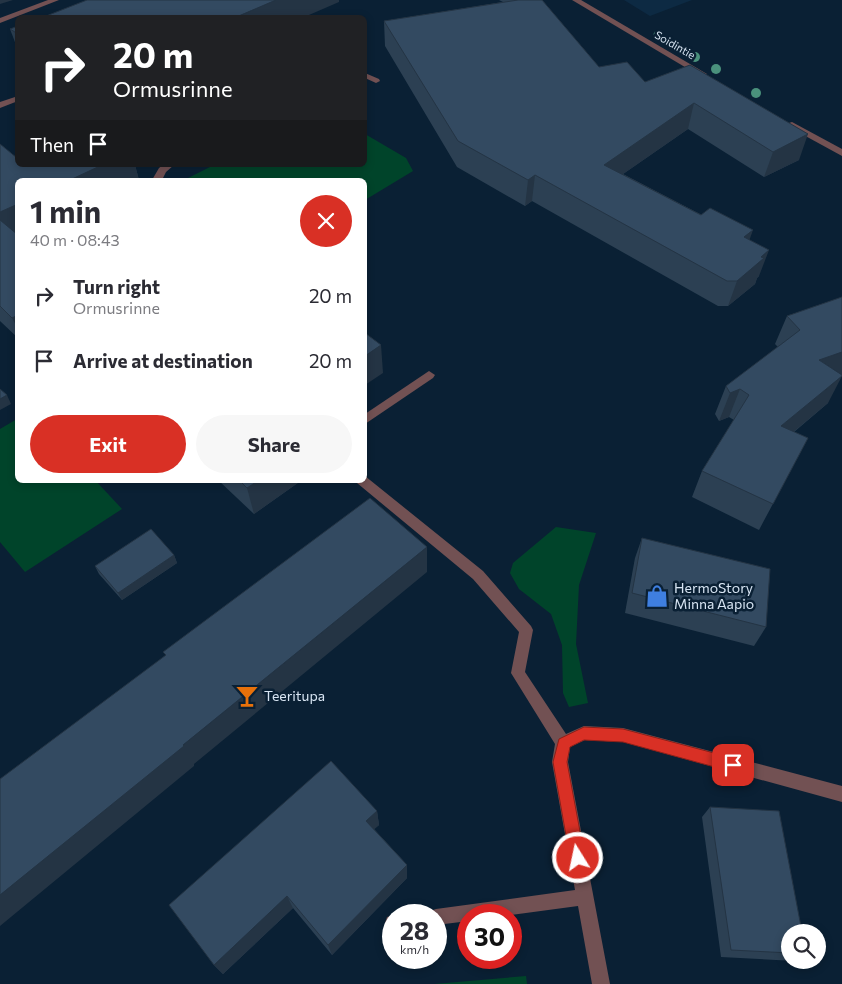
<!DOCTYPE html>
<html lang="en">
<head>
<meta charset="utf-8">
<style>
  body { margin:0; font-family:Commissioner,sans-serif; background:#f7f7f7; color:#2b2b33; height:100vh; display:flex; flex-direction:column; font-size:19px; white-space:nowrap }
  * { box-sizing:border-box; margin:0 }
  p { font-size:16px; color:#7c7c81 }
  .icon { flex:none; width:28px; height:28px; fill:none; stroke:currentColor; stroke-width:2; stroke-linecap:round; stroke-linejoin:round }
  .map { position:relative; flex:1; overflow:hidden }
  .details { position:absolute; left:15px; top:178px; width:352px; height:305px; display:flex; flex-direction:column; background:#fff; border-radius:8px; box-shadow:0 2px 8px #0003 }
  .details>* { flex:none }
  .banner { position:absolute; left:15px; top:15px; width:352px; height:152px; border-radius:8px; box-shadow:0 2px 8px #0003; background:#202124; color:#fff; overflow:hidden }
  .controls { position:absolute; left:781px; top:924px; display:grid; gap:10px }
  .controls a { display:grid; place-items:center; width:45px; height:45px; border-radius:50%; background:#fff; box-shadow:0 2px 8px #0003; font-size:25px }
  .speed { position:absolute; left:382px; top:904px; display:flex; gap:10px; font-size:25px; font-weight:700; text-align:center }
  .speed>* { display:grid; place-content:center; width:65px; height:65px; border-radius:50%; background:#fff; box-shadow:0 2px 8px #0003; line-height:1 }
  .speed small { font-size:12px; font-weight:400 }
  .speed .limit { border:8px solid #d22; background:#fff; color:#111 }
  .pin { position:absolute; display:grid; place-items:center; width:42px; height:42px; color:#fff; margin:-21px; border-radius:10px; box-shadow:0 2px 8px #0006 }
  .me { position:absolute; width:55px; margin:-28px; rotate:350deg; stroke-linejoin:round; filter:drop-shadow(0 0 4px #0008) }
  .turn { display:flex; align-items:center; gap:18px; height:105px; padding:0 15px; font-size:22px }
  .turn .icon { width:65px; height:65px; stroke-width:2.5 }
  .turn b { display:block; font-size:35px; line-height:42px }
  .then { display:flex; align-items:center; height:48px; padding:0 15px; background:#0003; gap:10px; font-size:19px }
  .round { display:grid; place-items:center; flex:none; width:52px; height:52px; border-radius:26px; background:#f7f7f7 }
  .head { display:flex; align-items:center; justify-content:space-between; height:85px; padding:0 15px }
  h1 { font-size:30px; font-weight:700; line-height:38px }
  .primary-button { display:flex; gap:10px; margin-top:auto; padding:10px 15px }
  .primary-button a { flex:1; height:58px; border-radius:30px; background:#d93025; color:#fff; font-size:20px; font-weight:700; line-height:58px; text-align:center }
  .primary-button a+a { background:#f7f7f7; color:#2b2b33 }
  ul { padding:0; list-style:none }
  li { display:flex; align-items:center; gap:15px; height:65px; padding:0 15px }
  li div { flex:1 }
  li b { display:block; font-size:19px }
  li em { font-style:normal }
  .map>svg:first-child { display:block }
  .built { fill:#0d2a43 }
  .green { fill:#00442a }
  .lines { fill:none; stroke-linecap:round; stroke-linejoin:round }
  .minor { fill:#725153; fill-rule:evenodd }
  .tree { fill:#4a917c }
  .wall { fill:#2c4053 }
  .shaded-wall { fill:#243444 }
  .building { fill:#334a61; stroke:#243444 }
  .route { fill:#d93025; stroke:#8d1f18 }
  .labels { text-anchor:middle; stroke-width:5; stroke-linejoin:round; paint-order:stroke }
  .far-street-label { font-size:11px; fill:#d8e5f3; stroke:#0a2034 }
  .poi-label { font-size:14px; fill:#d8e5f3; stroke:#0a2034; text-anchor:start }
</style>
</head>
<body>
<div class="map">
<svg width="842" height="984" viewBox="0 0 842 984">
  <rect width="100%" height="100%" fill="#0a2034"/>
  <polygon class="built" points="624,0 692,0 650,16"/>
  <g class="green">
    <polygon points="365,134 406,158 413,171 365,200 365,180 186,179 214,165 365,165"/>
    <polygon points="17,419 18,480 95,480 122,509 25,572 0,542 0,429"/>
    <polygon points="556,527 596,533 579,585 576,644 588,703 569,707 563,693 562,645 551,614 519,589 510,573 513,563"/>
    <polygon points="526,976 527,984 434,984"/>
  </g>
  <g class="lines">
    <g class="minor">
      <polygon points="48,0 59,0 0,23 0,18"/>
      <polygon points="572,0 581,0 707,74 700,76"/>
      <polygon points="365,73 379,79 380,81 376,83 365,78"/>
      <polygon points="18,96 18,101 0,108 0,102"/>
      <polygon points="792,122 842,149 842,156 789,127 789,123"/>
      <polygon points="163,165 174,165 166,172 162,180 152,180 159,168"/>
      <polygon points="429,371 435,375 433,378 365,424 365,414"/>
      <polygon points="365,476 483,571 531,626 533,630 525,672 566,734 584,726 623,728 842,786 842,802 623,742 585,740 570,747 568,762 610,984 592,984 578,906 511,915 469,915 469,921 436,925 436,915 428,915 430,911 436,909 575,890 552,762 555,744 511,673 519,632 473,579 357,483 355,480 365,480"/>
      <polygon points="394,915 394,931 393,931 387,929 385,923 387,917"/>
    </g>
  </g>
  <g class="tree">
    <circle cx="658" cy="35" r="4.5"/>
    <circle cx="695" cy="57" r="5"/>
    <circle cx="716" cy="69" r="5"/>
    <circle cx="756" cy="93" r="5"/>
  </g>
  <g class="wall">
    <polygon points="499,0 542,0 599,67 645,82 690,65 799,160 764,177 688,129 623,174 750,240 759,276 757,278 755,284 728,306 718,306 532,201 525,206 457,167 385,46 384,21 503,2"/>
    <polygon points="18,26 18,50 10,29"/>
    <polygon points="0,144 17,158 18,165 135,165 139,180 18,180 18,338 0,321"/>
    <polygon points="842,297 828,403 794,432 808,438 759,530 692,497 702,471 734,420 729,417 719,421 715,414 726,386 778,347 775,344 787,316"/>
    <polygon points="218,480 302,480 254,514"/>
    <polygon points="642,538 766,627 754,646 625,613 635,558"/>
    <polygon points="174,555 177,563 122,600 99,574 95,566"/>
    <polygon points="710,807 790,932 790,960 796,960 795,961 721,957 702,817"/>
    <polygon points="377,811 379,825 374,829 407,865 407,878 332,955 293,908 223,974 214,965"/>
  </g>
  <g class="shaded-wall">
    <polygon points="0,0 13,0 0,4"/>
    <polygon points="276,0 339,0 339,2 302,18 234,18"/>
    <polygon points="694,103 688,129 600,190 604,165"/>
    <polygon points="808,134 799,160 764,177 773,152"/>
    <polygon points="102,165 135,165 139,180 70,180"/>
    <polygon points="535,175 532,201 525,206 528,180"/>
    <polygon points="18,204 18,238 0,227 0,212"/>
    <polygon points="753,230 744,255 744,237"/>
    <polygon points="769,250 759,276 757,278 755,284 728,306 737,281 761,257"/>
    <polygon points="18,315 18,329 12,318"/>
    <polygon points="381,345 383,373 365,385 365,356"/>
    <polygon points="842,352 842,375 819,360"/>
    <polygon points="842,376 828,403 768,453 781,426"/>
    <polygon points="740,389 729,417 719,421 730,393"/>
    <polygon points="7,395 11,404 0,410 0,399"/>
    <polygon points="259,480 302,480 254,514 247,488"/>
    <polygon points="427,547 427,572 194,764 194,766 0,926 0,895 183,745"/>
    <polygon points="174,555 177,563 122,600 118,593"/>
    <polygon points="377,811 379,825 368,835 366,821"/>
    <polygon points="407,865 407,878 332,955 328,945"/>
    <polygon points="287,896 293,908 223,974 214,965"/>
  </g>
  <g class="building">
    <polygon points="87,0 276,0 234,18 41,18"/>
    <polygon points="518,0 542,0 599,67 627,62 645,82 690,65 808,134 773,152 694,103 604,165 701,215 710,208 753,230 744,237 769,250 761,257 764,258 737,281 727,281 535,175 528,180 458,141 384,21"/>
    <polygon points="18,26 18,34 10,29"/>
    <polygon points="0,144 17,158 18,157 18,165 102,165 70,180 18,180 18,204 0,212"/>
    <polygon points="0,220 18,235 18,315 12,318 0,306"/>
    <polygon points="842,297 842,352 819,360 842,375 842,376 781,426 808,438 773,504 702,471 749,395 740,389 730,393 726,386 800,330 787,316"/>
    <polygon points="365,333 381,345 365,356"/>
    <polygon points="0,389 7,395 0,399"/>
    <polygon points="239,480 259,480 247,488"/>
    <polygon points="370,498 427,547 183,745 184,746 0,895 0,779 166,655 163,652"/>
    <polygon points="151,529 174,555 118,593 95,566"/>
    <polygon points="642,538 770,569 766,627 632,593"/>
    <polygon points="331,761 377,811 366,821 407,865 328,945 287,896 214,965 169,905"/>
    <polygon points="710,807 779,811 802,932 790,932 790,953 731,950"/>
  </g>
  <polygon class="route" points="584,727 623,729 733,758 738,760 740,765 738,770 733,772 623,742 584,740 570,747 567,762 585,858 583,864 578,866 573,864 570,858 553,762 559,739"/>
  <defs>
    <symbol id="shop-bare" viewBox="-9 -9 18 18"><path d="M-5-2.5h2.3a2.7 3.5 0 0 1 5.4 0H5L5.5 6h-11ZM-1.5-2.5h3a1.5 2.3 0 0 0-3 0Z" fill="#3f7fe0" stroke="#0a2034" stroke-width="2.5" paint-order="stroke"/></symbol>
    <symbol id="bar-bare" viewBox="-9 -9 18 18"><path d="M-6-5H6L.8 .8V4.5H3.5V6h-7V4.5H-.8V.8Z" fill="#e8710a" stroke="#0a2034" stroke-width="2.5" paint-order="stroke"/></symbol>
  </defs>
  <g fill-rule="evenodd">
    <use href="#shop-bare" x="641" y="580" width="32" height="32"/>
    <use href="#bar-bare" x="231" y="680" width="32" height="32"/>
  </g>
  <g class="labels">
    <g class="far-street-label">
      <text transform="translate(675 45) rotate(30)" y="4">Soidintie</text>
    </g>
    <g class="poi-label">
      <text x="674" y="593">HermoStory<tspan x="674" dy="16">Minna Aapio</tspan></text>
      <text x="264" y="701">Teeritupa</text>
    </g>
  </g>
</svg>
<div class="controls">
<a><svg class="icon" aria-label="search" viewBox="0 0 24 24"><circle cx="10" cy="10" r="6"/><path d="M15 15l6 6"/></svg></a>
</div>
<div class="speed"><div>28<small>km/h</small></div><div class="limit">30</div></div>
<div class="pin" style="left:733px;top:765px;background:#d93025"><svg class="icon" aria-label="arrive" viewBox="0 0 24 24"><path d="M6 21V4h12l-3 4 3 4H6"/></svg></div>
<svg class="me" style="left:578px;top:858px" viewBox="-20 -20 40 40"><circle r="17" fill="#d93025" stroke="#fff" stroke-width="3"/><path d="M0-11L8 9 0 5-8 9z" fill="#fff"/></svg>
<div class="banner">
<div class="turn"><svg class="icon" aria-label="right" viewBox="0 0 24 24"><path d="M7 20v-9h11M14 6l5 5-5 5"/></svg><div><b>20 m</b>Ormusrinne</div></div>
<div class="then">Then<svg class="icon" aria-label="arrive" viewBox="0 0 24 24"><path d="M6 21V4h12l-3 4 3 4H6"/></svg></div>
</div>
<section class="details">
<div class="head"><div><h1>1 min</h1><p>40 m · 08:43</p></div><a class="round" style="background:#d93025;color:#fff"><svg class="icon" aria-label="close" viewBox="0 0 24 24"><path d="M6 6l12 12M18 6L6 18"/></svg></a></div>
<ul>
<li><svg class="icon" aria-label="right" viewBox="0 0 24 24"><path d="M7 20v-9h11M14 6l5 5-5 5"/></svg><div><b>Turn right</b><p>Ormusrinne</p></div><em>20 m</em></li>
<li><svg class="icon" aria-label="arrive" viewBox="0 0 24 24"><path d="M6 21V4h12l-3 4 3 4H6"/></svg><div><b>Arrive at destination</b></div><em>20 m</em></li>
</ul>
<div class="primary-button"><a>Exit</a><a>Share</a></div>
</section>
</div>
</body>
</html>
